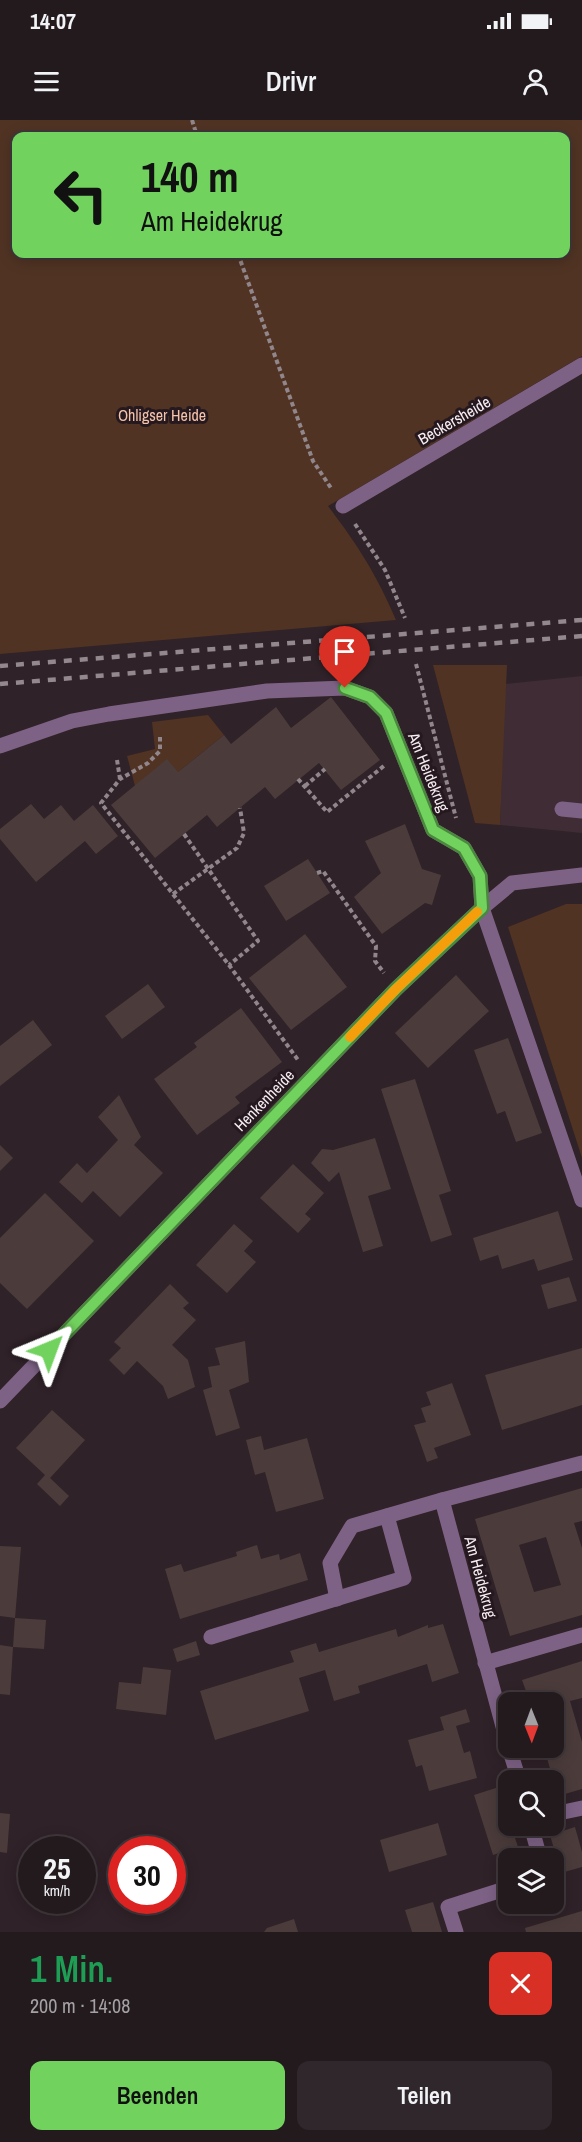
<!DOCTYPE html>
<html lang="de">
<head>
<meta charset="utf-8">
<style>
  body { margin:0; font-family:"Archivo Narrow",sans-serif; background:#2f272b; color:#f1f3f6; height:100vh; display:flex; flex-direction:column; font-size:22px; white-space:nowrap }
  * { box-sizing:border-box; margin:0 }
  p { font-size:20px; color:#a3a1a4 }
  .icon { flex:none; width:33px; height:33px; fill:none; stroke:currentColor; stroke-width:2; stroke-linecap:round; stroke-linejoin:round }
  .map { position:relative; height:1812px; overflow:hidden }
  .drawer { display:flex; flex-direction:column; background:#231a1e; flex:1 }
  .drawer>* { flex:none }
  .guide { position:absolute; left:12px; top:12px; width:558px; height:126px; border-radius:12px; box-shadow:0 3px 15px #0003,0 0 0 2px #40383c; background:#72d25e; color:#111; overflow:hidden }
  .needle { width:39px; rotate:179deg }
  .buttons { position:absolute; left:498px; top:1572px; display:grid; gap:12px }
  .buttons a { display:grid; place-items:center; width:66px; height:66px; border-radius:12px; background:#231a1e; box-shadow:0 3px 15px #0003,0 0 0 2px #40383c; font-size:30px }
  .speed { position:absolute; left:18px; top:1716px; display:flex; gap:12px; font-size:30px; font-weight:700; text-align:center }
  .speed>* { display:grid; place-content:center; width:78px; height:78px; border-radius:50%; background:#231a1e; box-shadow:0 3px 15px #0003,0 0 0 2px #40383c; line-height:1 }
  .speed small { font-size:15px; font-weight:400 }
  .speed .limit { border:9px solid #d22; background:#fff; color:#111 }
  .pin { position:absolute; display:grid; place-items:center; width:51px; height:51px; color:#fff; margin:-62px -26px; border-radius:50% 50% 50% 0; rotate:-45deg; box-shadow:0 0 6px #0007 }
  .pin .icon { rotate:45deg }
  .me { position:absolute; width:66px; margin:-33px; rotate:44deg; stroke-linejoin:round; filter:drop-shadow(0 0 4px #0008) }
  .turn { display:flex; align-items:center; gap:21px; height:126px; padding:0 30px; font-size:27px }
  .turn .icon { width:78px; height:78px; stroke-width:2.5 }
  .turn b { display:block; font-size:42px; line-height:51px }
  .round { display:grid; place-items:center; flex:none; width:63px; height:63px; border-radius:12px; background:#2f272b }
  .overview { display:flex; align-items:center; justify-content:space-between; height:102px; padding:0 30px }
  h1 { font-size:36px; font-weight:600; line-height:45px; color:#1e9e55 }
  .cta { display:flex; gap:12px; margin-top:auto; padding:12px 30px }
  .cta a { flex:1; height:69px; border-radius:12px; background:#72d25e; color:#111; font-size:24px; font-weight:600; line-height:69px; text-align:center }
  .cta a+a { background:#2f272b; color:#f1f3f6 }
  .status { display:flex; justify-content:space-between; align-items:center; height:42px; padding:0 30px; background:#231a1e; direction:ltr }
  .status svg { height:16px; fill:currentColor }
  header { display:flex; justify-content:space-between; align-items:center; height:78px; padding:0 30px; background:#231a1e; font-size:27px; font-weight:600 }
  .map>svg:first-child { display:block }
  .built { fill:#3f2c35 }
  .green { fill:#503323; fill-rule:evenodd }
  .building { fill:#4b3c3b; fill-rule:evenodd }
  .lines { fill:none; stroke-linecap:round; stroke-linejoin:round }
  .path { stroke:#91868b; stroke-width:4; stroke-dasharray:4.5 3; stroke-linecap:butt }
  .lane { stroke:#7e6286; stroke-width:15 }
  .street { stroke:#7e6286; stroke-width:15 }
  .rail { stroke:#93888d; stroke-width:4.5; stroke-dasharray:8 8; stroke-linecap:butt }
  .route-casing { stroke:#4a883d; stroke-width:15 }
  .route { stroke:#72d25e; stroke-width:10 }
  .slow { stroke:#f59e0b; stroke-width:10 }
  .labels { text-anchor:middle; stroke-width:6; stroke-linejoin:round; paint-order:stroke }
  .park-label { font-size:16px; fill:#f4c3a9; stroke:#25191f }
  .street-label { font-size:16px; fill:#f7eef2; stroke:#25191f }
</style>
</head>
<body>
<div class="status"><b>14:07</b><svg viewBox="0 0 49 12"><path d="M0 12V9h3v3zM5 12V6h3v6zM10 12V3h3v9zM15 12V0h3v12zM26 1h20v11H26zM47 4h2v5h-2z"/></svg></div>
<header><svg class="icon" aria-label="menu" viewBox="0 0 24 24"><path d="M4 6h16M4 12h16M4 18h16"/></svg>Drivr<svg class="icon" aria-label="person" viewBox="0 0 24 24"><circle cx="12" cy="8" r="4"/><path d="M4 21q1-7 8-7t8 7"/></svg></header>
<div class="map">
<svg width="582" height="1812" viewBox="0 0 582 1812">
  <rect width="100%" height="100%" fill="#2f2228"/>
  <polygon class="built" points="582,556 582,713 500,705 505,564"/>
  <g class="green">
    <path d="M0,0h582v236l-254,150c29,38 49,69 68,114l-396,34zM16,16h550v118h-550z"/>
    <polygon points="433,545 507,545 500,705 475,703"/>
    <polygon points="208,595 224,615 178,652 135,666 127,636 155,629 152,602"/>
    <polygon points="566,784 582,784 582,1038 508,807"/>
  </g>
  <g class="building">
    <polygon points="331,577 380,640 341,670 319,643 275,679 265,667 217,707 207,695 155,738 111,685 167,639 178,652 224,615 231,624 276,587 291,608"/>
    <polygon points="31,684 44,699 61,685 74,701 93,685 118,716 96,734 85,721 36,762 0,719 0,709"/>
    <polygon points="405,704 422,749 441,755 432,785 425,783 382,814 354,777 381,753 365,721"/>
    <polygon points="308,739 330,773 286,801 264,766"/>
    <polygon points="305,814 347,867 291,910 249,858"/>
    <polygon points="456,855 489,891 428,948 395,913"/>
    <polygon points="148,864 165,887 122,919 105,896"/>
    <polygon points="241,888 282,942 235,977 240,983 197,1015 154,959 197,927 194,923"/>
    <polygon points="33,900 52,925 0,966 0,926"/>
    <polygon points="508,918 542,1013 516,1022 505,991 497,994 474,930"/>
    <polygon points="415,959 451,1071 439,1075 452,1115 431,1122 381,969"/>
    <polygon points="119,975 141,1017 134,1025 163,1053 120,1097 93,1071 82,1083 59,1062 77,1043 87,1053 118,1020 98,997"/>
    <polygon points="375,1018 391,1069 368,1076 383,1126 363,1132 339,1052 329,1062 311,1043 322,1029 333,1030"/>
    <polygon points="0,1025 13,1038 0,1051"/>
    <polygon points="293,1044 324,1073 305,1094 311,1099 298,1113 260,1078"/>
    <polygon points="45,1073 94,1121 27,1189 0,1163 0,1118"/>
    <polygon points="558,1091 573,1140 538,1151 534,1139 502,1149 498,1135 480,1141 473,1118"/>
    <polygon points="234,1104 253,1121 244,1131 256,1142 227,1173 196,1145"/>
    <polygon points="569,1157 577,1181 548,1189 541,1165"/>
    <polygon points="170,1164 189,1183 183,1188 196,1200 172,1225 188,1240 195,1267 168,1279 163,1266 137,1241 124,1255 109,1240 121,1228 114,1222"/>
    <polygon points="245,1221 249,1262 229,1270 240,1308 216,1316 203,1270 212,1267 208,1247 220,1245 215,1228"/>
    <polygon points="582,1228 582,1285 502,1310 485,1255"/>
    <polygon points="452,1263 471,1315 434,1328 438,1338 427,1342 414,1305 426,1302 421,1288 431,1285 426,1272"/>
    <polygon points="52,1290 85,1320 50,1358 69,1376 60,1386 37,1364 45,1355 16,1328"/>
    <polygon points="261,1316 264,1330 307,1318 324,1379 276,1392 265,1352 255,1355 246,1320"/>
    <path d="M582,1368v33l-8,2 8,25v67l-72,21 -35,-117zM546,1417l15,48 -27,7 -15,-47z"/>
    <polygon points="257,1425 261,1439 279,1434 280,1440 300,1433 308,1460 180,1499 165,1449 181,1444 184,1452 237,1436 236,1432"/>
    <polygon points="0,1426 21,1427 15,1498 46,1500 44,1529 13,1527 15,1498 0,1496"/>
    <polygon points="443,1504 459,1553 432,1562 427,1544 358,1566 360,1573 334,1581 325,1550 299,1558 309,1591 215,1620 200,1571 294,1542 290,1531 316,1523 319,1532 396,1509 398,1517 428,1505 428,1508"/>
    <polygon points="196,1521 200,1535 177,1542 173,1529"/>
    <polygon points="0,1525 13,1527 10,1575 0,1574"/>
    <polygon points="582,1541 582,1578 570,1581 582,1622 582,1669 558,1676 544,1628 554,1628 554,1582 530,1582 522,1560"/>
    <polygon points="143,1547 171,1550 166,1595 116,1589 119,1562 141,1564"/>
    <polygon points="466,1589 470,1602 456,1606 464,1633 470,1631 477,1658 429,1671 422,1645 416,1647 408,1620 444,1610 440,1597"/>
    <polygon points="499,1667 508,1706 511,1706 518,1727 493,1735 474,1675"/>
    <polygon points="0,1693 10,1694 7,1733 0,1732"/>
    <polygon points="438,1703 447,1735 389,1752 380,1720"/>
    <polygon points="575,1707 582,1732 582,1747 561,1753 550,1715"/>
    <polygon points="433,1782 442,1812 412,1812 405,1790"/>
    <polygon points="582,1791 582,1812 526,1812 525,1808"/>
    <polygon points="294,1799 298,1812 264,1812 267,1808"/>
  </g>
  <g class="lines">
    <g class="path">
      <polyline points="192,0 197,16"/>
      <polyline points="238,134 313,341 331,368"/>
      <polyline points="355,404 385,450 405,498"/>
      <polyline points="416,544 456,698"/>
      <polyline points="160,617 160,631 148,643 120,659 101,683 229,845 298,940"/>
      <polyline points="117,640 120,659"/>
      <polyline points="298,659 327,692 385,645"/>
      <polyline points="305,666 325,649"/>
      <polyline points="184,714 258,821 229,845"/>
      <polyline points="317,753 323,751 376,826 375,841 384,853"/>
      <polyline points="173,774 237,728 244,713 240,688"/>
    </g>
    <polyline class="lane" points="562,689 582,691"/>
    <g class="street">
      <polyline points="343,386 582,245"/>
      <polyline points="0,626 72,601 109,594 267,571 345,568 370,577 386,593 433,710 464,728 480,756 482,788 582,1080"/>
      <polyline points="0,1281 396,869 482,788 512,763 582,755"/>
      <polyline points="337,1479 330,1443 352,1406 442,1380"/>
      <polyline points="211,1517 404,1458 387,1396"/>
      <polyline points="485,1543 582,1515"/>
      <polyline points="508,1625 442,1380 582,1343"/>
      <polyline points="509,1628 519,1660"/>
      <polyline points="554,1694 582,1688"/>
      <polyline points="531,1706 540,1738"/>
      <polyline points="456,1812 448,1787 508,1768"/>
    </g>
    <g class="rail">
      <polyline points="0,546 582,500"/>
      <polyline points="0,564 582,516"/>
    </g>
  </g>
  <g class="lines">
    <defs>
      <polyline id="route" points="49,1230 396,869 482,788 480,756 464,728 433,710 386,593 370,577 345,568"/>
    </defs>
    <use href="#route" class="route-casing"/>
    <use href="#route" class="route"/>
    <polyline class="slow" points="350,917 396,869 477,792"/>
  </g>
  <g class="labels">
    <g class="park-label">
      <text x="162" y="301">Ohligser Heide</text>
    </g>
    <g class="street-label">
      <text transform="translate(454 300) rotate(-30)" y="6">Beckersheide</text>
      <text transform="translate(429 652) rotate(68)" y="6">Am Heidekrug</text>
      <text transform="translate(264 980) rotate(-46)" y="6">Henkenheide</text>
      <text transform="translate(481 1457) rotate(75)" y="6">Am Heidekrug</text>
    </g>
  </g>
</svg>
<div class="buttons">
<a><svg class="needle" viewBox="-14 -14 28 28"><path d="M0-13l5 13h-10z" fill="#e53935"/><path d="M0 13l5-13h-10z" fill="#a3a1a4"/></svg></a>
<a><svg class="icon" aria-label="search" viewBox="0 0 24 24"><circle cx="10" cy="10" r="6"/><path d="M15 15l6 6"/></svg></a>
<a><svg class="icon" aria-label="layers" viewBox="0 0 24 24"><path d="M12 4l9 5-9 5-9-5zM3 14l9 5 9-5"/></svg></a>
</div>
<div class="speed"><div>25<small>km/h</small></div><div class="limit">30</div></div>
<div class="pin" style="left:345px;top:568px;background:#d93025"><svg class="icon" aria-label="arrive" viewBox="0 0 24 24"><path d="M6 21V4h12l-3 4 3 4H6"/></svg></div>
<svg class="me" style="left:49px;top:1230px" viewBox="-20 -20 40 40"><path d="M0-17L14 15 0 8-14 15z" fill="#72d25e" stroke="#fff" stroke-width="4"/></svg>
<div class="guide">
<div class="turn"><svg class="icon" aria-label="left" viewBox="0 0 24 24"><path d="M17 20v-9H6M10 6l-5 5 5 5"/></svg><div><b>140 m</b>Am Heidekrug</div></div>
</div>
</div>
<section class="drawer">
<div class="overview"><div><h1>1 Min.</h1><p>200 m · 14:08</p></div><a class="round" style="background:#d93025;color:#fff"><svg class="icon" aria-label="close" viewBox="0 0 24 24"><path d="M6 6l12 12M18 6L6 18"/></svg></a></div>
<div class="cta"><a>Beenden</a><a>Teilen</a></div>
</section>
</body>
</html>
